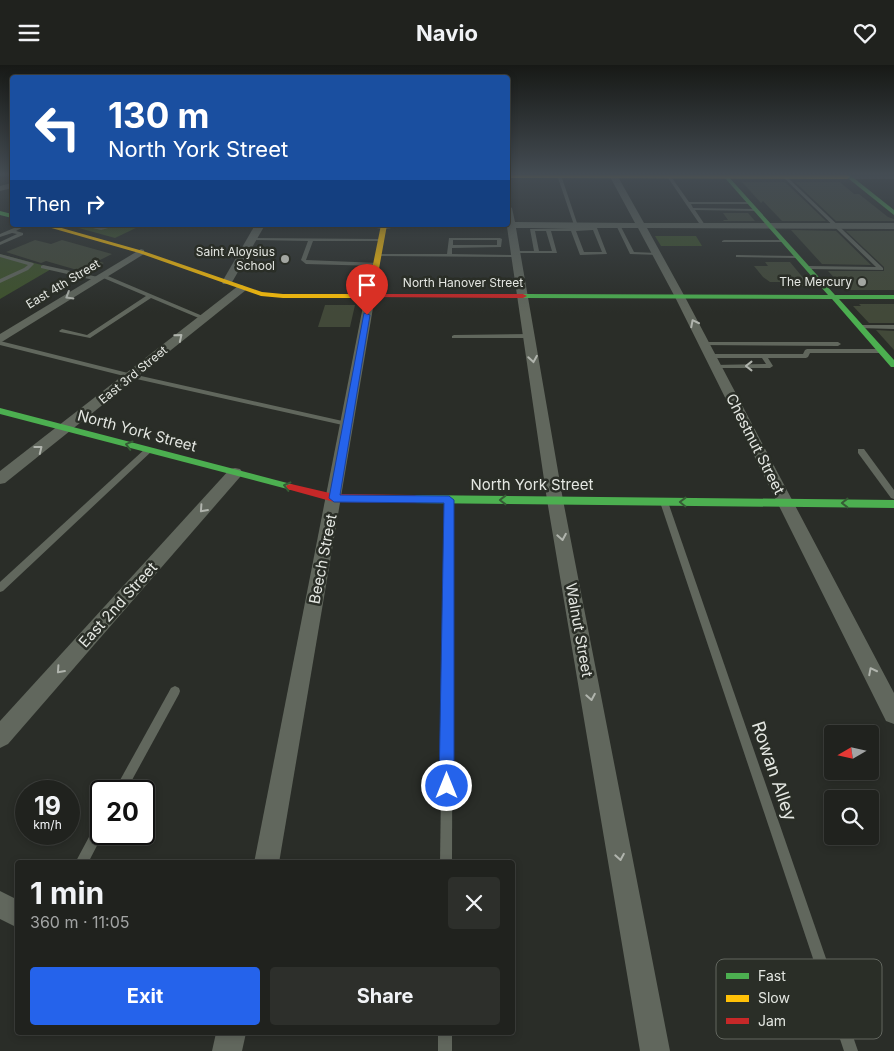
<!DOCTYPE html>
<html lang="en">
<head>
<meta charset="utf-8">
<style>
  body { margin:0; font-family:Inter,sans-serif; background:#2d2f2b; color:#f1f3f6; height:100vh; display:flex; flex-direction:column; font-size:19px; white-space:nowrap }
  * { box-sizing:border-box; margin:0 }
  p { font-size:16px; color:#a2a4a4 }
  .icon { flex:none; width:28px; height:28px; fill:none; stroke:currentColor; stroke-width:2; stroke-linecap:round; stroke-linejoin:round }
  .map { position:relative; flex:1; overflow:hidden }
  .panel { position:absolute; left:15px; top:795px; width:500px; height:175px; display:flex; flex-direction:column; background:#20221e; border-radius:5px; box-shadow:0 2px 8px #0003,0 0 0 1px #3d3f3c }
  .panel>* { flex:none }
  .hud { position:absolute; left:10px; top:10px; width:500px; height:152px; border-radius:5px; box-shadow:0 2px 8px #0003,0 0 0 1px #3d3f3c; background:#1a4fa0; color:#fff; overflow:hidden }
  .needle { width:32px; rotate:261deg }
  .buttons { position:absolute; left:824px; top:660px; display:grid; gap:10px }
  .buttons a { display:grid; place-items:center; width:55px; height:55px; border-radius:5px; background:#20221e; box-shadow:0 2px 8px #0003,0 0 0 1px #3d3f3c; font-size:25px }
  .speed { position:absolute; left:15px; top:715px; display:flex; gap:10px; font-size:25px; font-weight:700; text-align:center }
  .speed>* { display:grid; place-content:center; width:65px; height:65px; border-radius:50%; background:#20221e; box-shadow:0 2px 8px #0003,0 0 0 1px #3d3f3c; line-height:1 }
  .speed small { font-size:12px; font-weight:400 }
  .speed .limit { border:2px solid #111; border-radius:8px; background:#fff; color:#111 }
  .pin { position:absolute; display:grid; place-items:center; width:42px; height:42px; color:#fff; margin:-51px -21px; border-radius:50% 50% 50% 0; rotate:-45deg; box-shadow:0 0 5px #0007 }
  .pin .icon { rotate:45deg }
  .me { position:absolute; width:55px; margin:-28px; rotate:0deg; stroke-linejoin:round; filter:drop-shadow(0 0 4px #0008) }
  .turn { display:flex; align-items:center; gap:18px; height:105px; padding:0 15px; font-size:22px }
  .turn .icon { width:65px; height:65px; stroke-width:2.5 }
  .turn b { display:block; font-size:35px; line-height:42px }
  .then { display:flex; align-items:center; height:48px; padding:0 15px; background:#0003; gap:10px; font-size:19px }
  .round { display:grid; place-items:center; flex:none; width:52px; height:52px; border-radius:5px; background:#2d2f2b }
  .headline { display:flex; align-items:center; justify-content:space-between; height:85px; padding:0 15px }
  h1 { font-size:30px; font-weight:700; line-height:38px }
  .primary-button { display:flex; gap:10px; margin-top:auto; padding:10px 15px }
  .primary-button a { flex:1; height:58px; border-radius:5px; background:#2563eb; color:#fff; font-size:20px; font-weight:700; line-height:58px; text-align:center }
  .primary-button a+a { background:#2d2f2b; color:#f1f3f6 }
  header { display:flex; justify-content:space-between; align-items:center; height:65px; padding:0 15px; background:#20221e; font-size:22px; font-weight:700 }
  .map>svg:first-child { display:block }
  .green { fill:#3e522b }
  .building { fill:#424939 }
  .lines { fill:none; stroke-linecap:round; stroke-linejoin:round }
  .lane { fill:#61675d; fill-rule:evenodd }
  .street { fill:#61675d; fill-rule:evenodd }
  .fast { fill:#4caf50; fill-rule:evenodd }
  .slow { fill:#ffc107; fill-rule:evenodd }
  .jam { fill:#c62828; fill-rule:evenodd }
  .oneway { stroke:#b0b4ad }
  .oneway2 { stroke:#365b35 }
  .route { fill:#2563eb; stroke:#184099 }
  .poi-dot { fill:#a3a6a1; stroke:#2a2e27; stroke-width:2 }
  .labels { text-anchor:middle; stroke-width:5; stroke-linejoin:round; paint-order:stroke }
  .far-poi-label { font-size:12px; fill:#e4e7e2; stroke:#2a2e27; text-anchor:end }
  .far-street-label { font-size:12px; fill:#e4e7e2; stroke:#2a2e27 }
  .street-label { font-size:15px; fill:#e4e7e2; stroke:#2a2e27 }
  .near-street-label { font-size:18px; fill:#e4e7e2; stroke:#2a2e27 }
  .key { fill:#2a2e27; stroke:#62665f; stroke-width:1 }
  .key-label { font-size:14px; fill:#e4e7e2 }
</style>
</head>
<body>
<header><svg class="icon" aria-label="menu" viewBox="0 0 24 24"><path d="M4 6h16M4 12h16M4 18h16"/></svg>Navio<svg class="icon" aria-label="heart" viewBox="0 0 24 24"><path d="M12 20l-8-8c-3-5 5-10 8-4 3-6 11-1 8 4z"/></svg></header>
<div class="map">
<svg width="894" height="986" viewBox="0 0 894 986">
  <rect width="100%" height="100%" fill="#2a2d28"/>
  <g class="green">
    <polygon points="68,160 142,160 115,173"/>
    <polygon points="655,171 696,171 702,181 661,181"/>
    <polygon points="0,189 53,203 0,234"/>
  </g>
  <g class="building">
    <polygon points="742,117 785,117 826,156 782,156 763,136 761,138"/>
    <polygon points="795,117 840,117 854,129 859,129 888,152 894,154 894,156 836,156"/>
    <polygon points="723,148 748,148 755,156 724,156 723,155 728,155"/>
    <polygon points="791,165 836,166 871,200 822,199"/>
    <polygon points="846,166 894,166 894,225 846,225 828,206 884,206 884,202"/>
    <polygon points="35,175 51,179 62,175 112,189 98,196 104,198 84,207 46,196 41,198 6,187"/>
    <polygon points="765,197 790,197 810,221 785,221 781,217 770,217 763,212 754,201 768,201"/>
    <polygon points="859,239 894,239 894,258 869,258 853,241 861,241"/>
    <polygon points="325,240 355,240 350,262 318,262"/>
    <polygon points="876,265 894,266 894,285"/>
  </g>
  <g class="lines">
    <g class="lane">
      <polygon points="557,110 561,110 578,161 574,160"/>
      <polygon points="666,110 670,110 689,137 750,137 752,138 750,139 691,139 693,143 756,144 758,145 756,146 695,145 705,160 701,161"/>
      <polygon points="784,111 786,111 883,203 883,205 807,204 806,203 809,201 876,202 784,113"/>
      <path d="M571,159l4,4h22l10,26 -27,1 -9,-24h-20l6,22h-42l-2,-1 2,-1h19l-4,-22 40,-1 -1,-3zM593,165l9,22h-18l-8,-21zM535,166h11l6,20h-13z"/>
      <polygon points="618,159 620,160 634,187 657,188 659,188 659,190 630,189 616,160"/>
      <polygon points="21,160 27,160 16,166 23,168 23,170 0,180 0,177 17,169 12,168 0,172 0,169"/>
      <polygon points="80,160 101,163 112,160 119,160 101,165"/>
      <polygon points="252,173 381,174 383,175 381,176 313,176 306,195 379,198 379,200 377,201 306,199 301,195 308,176 250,175 250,173"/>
      <path d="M449,173h51l2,1 -1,8 -49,1v6l64,1 2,1 -2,1 -138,-1 -2,-1 2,-1h69zM453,175h44v5h-44z"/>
      <polygon points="724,175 784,175 786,176 784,177 722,177 722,176"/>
      <polygon points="0,189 33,198 34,199 28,205 0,218 0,214 24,203 28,200 0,192"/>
      <polygon points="738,190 798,191 800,192 798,193 736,192 736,190"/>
      <polygon points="43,200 98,212 101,214 98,216 41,203 41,201"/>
      <polygon points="103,209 205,252 206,253 201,254 151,233 90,273 60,267 59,266 62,264 87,270 146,231 101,212 100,211"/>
      <polygon points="860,260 894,260 894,264 858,263 858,261"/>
      <polygon points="454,270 530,269 533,271 530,273 452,273 452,271"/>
      <polygon points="0,276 132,309 347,357 351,359 347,361 132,313 0,280"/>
      <polygon points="704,277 838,277 841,279 838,281 702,280 702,278"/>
      <polygon points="807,284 882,284 885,286 882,288 810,288 808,292 806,293 768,293 773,301 770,303 716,303 713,301 714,300 766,299 762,293 710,293 707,291 710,289 803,289 805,285"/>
      <polygon points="146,383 152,383 153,385 3,526 0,527 0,517"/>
      <polygon points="858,384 864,384 894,425 894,434 891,433 858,388"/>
      <polygon points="449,432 453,435 452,798 440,798 445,435"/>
      <polygon points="664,434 668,437 858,986 844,986 660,437"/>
      <polygon points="175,621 179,623 180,626 179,629 126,726 114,726 171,623"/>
      <polygon points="101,755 101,769 103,769 88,798 75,798 97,757"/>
      <rect x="438" y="968" width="14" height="18"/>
    </g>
    <g class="street">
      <polygon points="609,110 617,110 644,158 894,158 894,164 647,163 685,232 894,628 894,659 886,656 675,232 638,163 516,163 563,435 670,986 640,986 547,435 507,162 503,160 508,160 508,140 512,143 515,157 635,158"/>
      <rect x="844" y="110" width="50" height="4"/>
      <polygon points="12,118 12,123 0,126 0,121"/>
      <polygon points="255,160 265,160 231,219 223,219 222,217"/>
      <path d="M370,160h28c-6,5 -22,5 -28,0z"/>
      <polygon points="141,184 144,185 144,189 0,278 0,269"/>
      <polygon points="242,220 247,223 246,225 5,418 0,419 0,406 238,221"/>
      <polygon points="370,228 375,231 279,798 254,798 365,231"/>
      <polygon points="235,403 240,404 243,408 240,412 8,679 0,683 0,656 230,404"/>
      <polygon points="0,826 18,835 18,863 0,854"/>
      <polygon points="216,968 246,968 242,986 212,986"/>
    </g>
    <g class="fast">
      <polygon points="727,110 835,230 894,230 894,234 839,234 894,295 894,302 891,302 832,234 523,233 519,231 523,229 828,230 725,113"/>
      <polygon points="844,110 850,110 894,145 894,150"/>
      <polygon points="0,146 12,149 12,153 0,150"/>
      <polygon points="0,343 291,419 296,422 291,425 0,349"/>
      <polygon points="415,430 894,435 894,443 415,438 410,434"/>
    </g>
    <g class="slow">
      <polygon points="508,110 847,110 850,112 847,114 508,113"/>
      <polygon points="41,160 51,160 143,186 262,227 283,229 367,229 381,160 387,160 374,231 370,233 283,233 261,231 139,188"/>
    </g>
    <g class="jam">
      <polygon points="368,229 523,229 527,231 523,233 366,232 366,230"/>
      <polygon points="291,419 334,429 415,430 420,434 415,438 334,437 287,424 286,422 287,420"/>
    </g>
  </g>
  <defs><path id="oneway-chevron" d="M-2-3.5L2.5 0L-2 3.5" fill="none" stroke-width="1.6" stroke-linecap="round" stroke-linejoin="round" transform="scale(1.25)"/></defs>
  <g class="oneway">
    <use href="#oneway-chevron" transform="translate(69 231) rotate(149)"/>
    <use href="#oneway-chevron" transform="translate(694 258) rotate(-117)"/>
    <use href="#oneway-chevron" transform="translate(179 272) rotate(-39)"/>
    <use href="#oneway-chevron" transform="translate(533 294) rotate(81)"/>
    <use href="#oneway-chevron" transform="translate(749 301) rotate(180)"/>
    <use href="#oneway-chevron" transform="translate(39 384) rotate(-38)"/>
    <use href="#oneway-chevron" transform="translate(203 444) rotate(132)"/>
    <use href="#oneway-chevron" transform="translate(562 472) rotate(80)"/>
    <use href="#oneway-chevron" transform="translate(60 605) rotate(132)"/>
    <use href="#oneway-chevron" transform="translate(872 606) rotate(-117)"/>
    <use href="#oneway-chevron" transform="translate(591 632) rotate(80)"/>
    <use href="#oneway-chevron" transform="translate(620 792) rotate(80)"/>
  </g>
  <g class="oneway2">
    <use href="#oneway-chevron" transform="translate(129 380) rotate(-165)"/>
    <use href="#oneway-chevron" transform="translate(287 421) rotate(-166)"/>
    <use href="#oneway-chevron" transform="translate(503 435) rotate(-180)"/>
    <use href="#oneway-chevron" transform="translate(683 437) rotate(-179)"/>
    <use href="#oneway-chevron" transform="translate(845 438) rotate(-180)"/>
  </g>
  <linearGradient id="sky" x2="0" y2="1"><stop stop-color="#171916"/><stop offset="0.44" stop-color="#444c53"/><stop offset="1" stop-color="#444c53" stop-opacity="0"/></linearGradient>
  <rect width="894" height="248" fill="url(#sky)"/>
  <polygon class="route" points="364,248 370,250 340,430 449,431 454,435 454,721 452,726 447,729 442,726 439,721 444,438 334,437 329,433"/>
  <g class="poi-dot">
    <circle cx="285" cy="194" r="5"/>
    <circle cx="862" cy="217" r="5"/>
  </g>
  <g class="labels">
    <g class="far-poi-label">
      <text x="275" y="191">Saint Aloysius<tspan x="275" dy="14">School</tspan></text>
      <text x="852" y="221">The Mercury</text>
    </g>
    <g class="far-street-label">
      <text x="463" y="222">North Hanover Street</text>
      <text transform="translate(63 219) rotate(-31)" y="4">East 4th Street</text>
      <text transform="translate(133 310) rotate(-39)" y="4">East 3rd Street</text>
    </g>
    <g class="street-label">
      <text transform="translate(137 366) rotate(15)" y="5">North York Street</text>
      <text transform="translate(755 379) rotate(63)" y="5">Chestnut Street</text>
      <text x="532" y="425">North York Street</text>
      <text transform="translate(323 494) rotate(-79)" y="5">Beech Street</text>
      <text transform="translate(118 540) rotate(-48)" y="5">East 2nd Street</text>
      <text transform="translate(579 565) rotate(80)" y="5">Walnut Street</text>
    </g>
    <g class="near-street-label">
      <text transform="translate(774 706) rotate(71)" y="6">Rowan Alley</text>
    </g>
  </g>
  <rect x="716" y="894" width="166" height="80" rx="8" class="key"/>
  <rect x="726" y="908" width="23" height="6" fill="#4caf50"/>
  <rect x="726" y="930" width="23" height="7" fill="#ffc107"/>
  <rect x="726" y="953" width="23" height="6" fill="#c62828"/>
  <g class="key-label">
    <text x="758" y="916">Fast</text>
    <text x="758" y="938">Slow</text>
    <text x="758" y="961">Jam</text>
  </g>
</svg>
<div class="buttons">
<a><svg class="needle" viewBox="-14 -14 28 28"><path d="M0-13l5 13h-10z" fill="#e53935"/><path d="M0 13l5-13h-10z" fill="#a2a4a4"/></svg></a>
<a><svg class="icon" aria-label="search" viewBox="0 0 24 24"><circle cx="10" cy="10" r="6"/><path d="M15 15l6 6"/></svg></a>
</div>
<div class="speed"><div>19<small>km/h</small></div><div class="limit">20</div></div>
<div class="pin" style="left:367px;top:250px;background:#d93025"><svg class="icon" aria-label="arrive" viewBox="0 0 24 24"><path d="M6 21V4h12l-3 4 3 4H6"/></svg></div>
<svg class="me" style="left:447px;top:721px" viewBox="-20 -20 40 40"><circle r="17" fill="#2563eb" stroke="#fff" stroke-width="3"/><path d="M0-11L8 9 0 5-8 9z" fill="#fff"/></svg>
<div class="hud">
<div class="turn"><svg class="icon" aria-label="left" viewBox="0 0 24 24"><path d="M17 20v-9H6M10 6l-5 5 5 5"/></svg><div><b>130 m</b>North York Street</div></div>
<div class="then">Then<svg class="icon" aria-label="right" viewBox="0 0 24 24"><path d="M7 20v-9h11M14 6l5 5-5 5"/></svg></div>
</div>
<section class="panel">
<div class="headline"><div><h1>1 min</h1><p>360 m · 11:05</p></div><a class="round"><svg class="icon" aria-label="close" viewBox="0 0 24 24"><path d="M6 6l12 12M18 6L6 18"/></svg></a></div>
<div class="primary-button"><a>Exit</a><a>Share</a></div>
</section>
</div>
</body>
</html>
